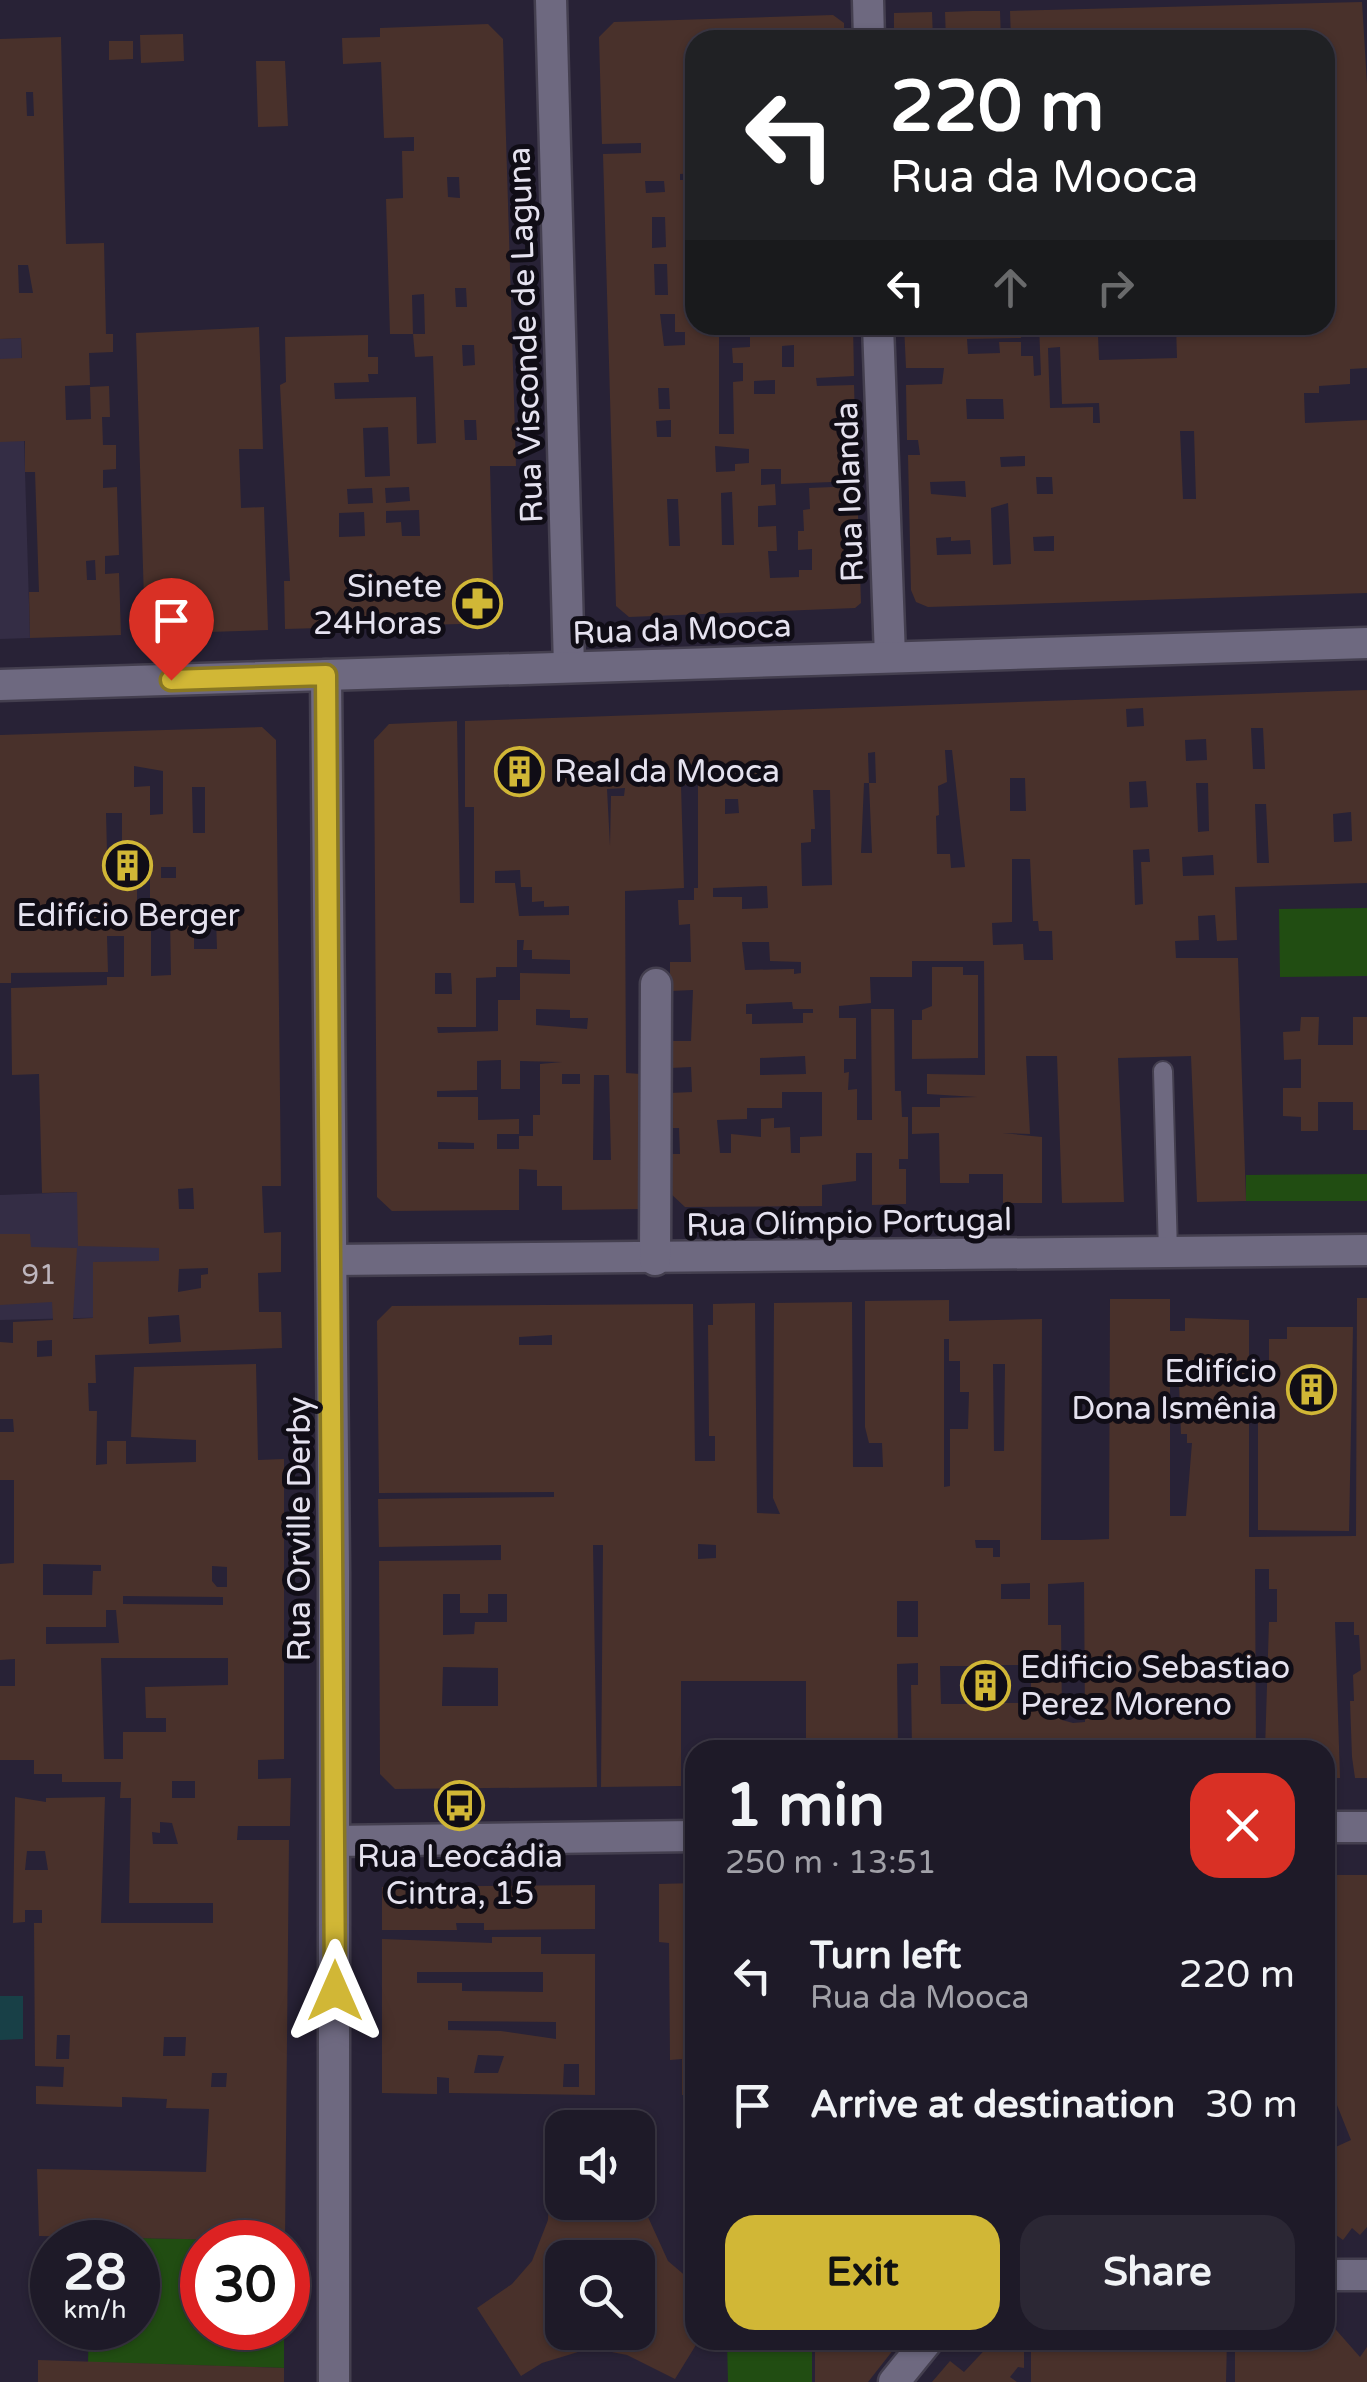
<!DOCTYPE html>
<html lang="en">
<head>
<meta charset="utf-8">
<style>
  body { margin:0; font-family:"Varela Round",sans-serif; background:#2b2734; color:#f1f3f6; height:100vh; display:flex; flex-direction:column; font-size:38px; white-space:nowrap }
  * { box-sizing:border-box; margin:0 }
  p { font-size:32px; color:#a1a1a8 }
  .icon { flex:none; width:55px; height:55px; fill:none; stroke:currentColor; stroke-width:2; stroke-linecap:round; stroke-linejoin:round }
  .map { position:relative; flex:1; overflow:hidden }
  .drawer { position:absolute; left:685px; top:1740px; width:650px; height:610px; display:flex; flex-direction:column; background:#1e1a28; border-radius:30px; box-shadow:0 2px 8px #0004,0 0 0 2px #3c3845 }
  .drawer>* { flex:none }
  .top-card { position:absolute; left:685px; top:30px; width:650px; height:305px; border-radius:30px; box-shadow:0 2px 8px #0004,0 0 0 2px #3c3845; background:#202124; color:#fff; overflow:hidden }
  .tools { position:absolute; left:545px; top:2110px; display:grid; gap:20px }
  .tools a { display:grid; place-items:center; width:110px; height:110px; border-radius:20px; background:#1e1a28; box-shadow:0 2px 8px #0004,0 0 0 2px #3c3845; font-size:50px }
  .speed { position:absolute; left:30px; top:2220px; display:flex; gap:20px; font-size:50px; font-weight:700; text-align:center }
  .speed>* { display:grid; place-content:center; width:130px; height:130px; border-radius:50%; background:#1e1a28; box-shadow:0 2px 8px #0004,0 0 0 2px #3c3845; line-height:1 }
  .speed small { font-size:25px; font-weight:400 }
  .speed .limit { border:15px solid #d22; background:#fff; color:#111 }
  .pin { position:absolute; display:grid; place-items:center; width:85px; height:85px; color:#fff; margin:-102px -42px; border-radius:50% 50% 50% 0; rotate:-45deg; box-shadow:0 0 10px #0007 }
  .pin .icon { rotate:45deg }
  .me { position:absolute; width:110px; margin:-55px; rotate:0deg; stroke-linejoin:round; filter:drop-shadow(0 0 8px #0008) }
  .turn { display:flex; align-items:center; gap:35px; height:210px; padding:0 40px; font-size:45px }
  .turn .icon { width:130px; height:130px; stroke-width:2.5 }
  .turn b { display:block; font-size:70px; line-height:85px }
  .lanes { display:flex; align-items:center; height:95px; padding:0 40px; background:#0003; justify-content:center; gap:50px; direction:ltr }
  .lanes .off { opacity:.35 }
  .round { display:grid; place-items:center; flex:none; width:105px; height:105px; border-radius:30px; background:#2b2734 }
  .head { display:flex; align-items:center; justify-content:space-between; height:170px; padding:0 40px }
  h1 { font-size:60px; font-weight:700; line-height:75px }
  .button { display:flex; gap:20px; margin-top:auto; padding:20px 40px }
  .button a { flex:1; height:115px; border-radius:30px; background:#d1b736; color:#111; font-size:40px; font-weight:700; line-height:115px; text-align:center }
  .button a+a { background:#2b2734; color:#f1f3f6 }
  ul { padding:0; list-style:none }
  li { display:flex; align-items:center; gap:30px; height:130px; padding:0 40px }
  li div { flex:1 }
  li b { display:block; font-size:38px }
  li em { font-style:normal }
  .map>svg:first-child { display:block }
  .built { fill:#342d45 }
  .green { fill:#214d12 }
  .water { fill:#184047 }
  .building { fill:#49312b; fill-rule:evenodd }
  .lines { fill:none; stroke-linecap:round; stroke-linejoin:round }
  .service-casing { stroke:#443f4f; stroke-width:22 }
  .minor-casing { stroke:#443f4f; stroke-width:35 }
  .secondary-casing { stroke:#443f4f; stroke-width:35 }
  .service { stroke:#6e6980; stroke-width:18 }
  .minor { stroke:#6e6980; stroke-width:30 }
  .secondary { stroke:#6e6980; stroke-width:30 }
  .route-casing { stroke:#887723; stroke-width:25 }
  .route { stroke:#d1b736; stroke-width:18 }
  .labels { text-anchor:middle; stroke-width:10; stroke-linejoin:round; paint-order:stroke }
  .number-label { font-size:28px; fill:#beb6be }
  .street-label { font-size:32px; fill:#e5e2ef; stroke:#100d16 }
  .poi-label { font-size:32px; fill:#e5e2ef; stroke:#100d16; text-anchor:end }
</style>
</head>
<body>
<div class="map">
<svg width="1367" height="2382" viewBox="0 0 1367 2382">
  <rect width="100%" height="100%" fill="#282236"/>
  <g class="built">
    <polygon points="21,338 30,638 0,639 0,339"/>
    <polygon points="159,1189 159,1316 0,1320 0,1195"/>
  </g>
  <g class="green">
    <polygon points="1367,908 1367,976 1280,977 1279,909"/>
    <polygon points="1367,1174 1367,1201 1246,1201 1246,1175"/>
    <polygon points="90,2237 285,2241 202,2242 202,2328 284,2328 284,2368 88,2362 89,2328 138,2328 138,2242 90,2242"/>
    <polygon points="727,2340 812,2340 812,2382 728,2382"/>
  </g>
  <polygon class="water" points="0,1996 23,1996 23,2039 0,2040"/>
  <g class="building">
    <path d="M1362,2l5,82v284l-17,1v15l-31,2v7h-15l1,30 62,-3v173l-439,14 -12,-5 -5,-12 -3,-135h12l-2,-15h-11l-1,-55 36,-1 2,-16h-38l-2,-43h117v13l-54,1 1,15 32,-1 -1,-11h22v14h12l1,20 7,-1 -2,-50h51v10h8l1,25 78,-2 -1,-33h149v-285h-314l-1,-29zM1060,347l2,57 37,-1 1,20h-7v-16l-43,1 -2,-60zM966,399h37l1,20h-37zM1180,431h14l2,68h-13zM1025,456v10l-24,1 -1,-10zM1036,477h16l1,17h-16zM965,481l1,16 -35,-3 -1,-12zM1008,503l3,61 -18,1 -2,-57zM1054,536v15h-20l-1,-14zM951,537v4l19,-1 1,14 -34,1 -1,-17z"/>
    <polygon points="972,11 1000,11 1001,40 946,40 945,12"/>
    <polygon points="932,12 933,40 894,40 894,13"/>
    <path d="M833,15l11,8v17h-149v133l-15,1v6h15v145h21l3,6v103h15l-1,-52 10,-1v-18h-10l-1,-15 18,-1v-22h45v11h12v-11h46l1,51 -38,2 1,8 37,-1 3,96 -76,3v-15h-20v16l14,-1 1,21 -18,1v21l18,-1 1,25h-9l2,27 29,-1v-7h13v-21l-14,1v-19h6l-1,-21 7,-1 -1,-21 48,-2 4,117 -6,5 -226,9 -13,-11 -13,-452 38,-1v-10l-39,1 -3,-107 15,-15zM645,181h19l1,11 -19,1zM652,217h13l1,30 -14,1zM654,264h13l1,31h-13zM660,314h15v18h10v13l-21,1zM794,345v22h-12v-21zM775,380v14h-21v-13zM658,388h11l1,21h-11zM671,420v17h-14l-1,-16zM715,446l34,3v14l-14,1v7l-19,1zM732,492l2,53h-12l-1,-52zM667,499h11l2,47h-11z"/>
    <path d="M488,24l15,15 13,427h-26l4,157 -209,6 -1,-48h6l-10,-196 6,-3 -1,-45 83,-2v22h10v17h-10l1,8 -35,1 1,16 81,-2 1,47 19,-1 -3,-87 -18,1 -2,-23h12l-1,-40 -12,1 1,39h-23l-4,-135 17,-1 -1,-47h12v-14l-30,1 -3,-76 -38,2 -1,-26 38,-1v-9zM447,177h12l1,21 -12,-1zM455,288h11l1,19h-11zM462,345h12l1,20 -12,1zM464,420h12l1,20h-12zM388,427l2,49 -25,1 -2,-49zM409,487l1,14 -24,2 -1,-15zM372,488l1,15 -25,1 -1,-15zM419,510l1,26h-18l-1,-14 -15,1v-12zM364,512l1,24 -26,1v-24zM391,581v13l-19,1 -1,-13z"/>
    <polygon points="183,34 184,61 141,63 140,35"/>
    <path d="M61,37l5,207 38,-1 2,91h7v18l-24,1 1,32 -25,1 1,34 25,-1 -1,-32 19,-1 1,31h-8l1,28h13v24l-13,1v18l14,-1 2,68 -14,1v18l14,-1 2,62 -91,3 -1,-46h10l-4,-120h-10v-31l-25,1v-83l22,-1 -1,-20 -21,1v-300zM26,92h7l1,24h-7zM18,265h10l5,28h-14zM95,560l1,20h-9l-1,-19z"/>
    <polygon points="109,41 133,41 133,59 109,60"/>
    <polygon points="256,61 285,61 288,126 258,127"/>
    <polygon points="259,327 263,449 239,449 241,508 264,507 268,630 145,634 136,333"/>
    <path d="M1367,690v193l-132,4 2,53 -20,1 -2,-26 -17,1 1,24 -24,1 1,17h62l8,243 -49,1 -6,-146 -73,2 6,144 -62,1 -5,-147h-31l4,78 -28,-1 40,4v66h-39v-29h-34v9h-29l-1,-50 -27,1v-27h28v-9l37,-1 -50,-3v-20l58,1 -1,-114h-72v16h-42l1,26 -32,3v12h17v41h-12v14l5,-1 -1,18 9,-1v31h15l-1,-111h23l1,82h6l1,26h6v42h-9v10h7v35l-34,1v-52h-16v28l-34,4v21l-137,1 -15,-14v-39h10l-1,-26h-9v-35l22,-1 -1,-25 -21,1v-27h21l2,-51 -23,1v-29h21l-1,-38 -11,1 -1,-25h16v-12h4v-120l-10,1v16h-7l3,103 -59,3 1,182 15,1v135l-79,1v-24h-25v-16l-18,-1v41l-127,1 -15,-14 -3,-457 15,-16 68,-3 3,182h14v-96h-9v-86zM1143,708l1,18 -17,1 -1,-18zM1251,728h12l2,41h-12zM1206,739l1,21 -21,1 -1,-21zM945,750h7l13,117 -14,1 -1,-14h-13l-1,-38 3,-1 -1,-29 9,-4zM875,752l1,31h-7l-1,-30zM1010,778h15l1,33h-16zM1146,781l2,26 -18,1 -1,-26zM864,783h5l3,70h-11zM1196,783h12l1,48 -11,1zM625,788l-1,8h-13l-1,50 -3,-57zM813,790h17l2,95 -30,1 -1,-43 10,-1v-13h4zM725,799h13l1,14 -14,1zM1255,804h11l3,59h-12zM1351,812l1,29 -18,1 -1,-28zM1149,849l1,13h-9l2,42 -8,1 -2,-55zM1213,855l1,20 -31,1 -1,-19zM1012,859h18l3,62h5l1,10h13l1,29h-29l-1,-16 -30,1 -1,-22 20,-1zM520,870l1,17h11v15l12,-1v6l25,-1v9l-50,1 -4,-33h-20v-12zM767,886l1,22 -26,1v-12h-29v-9zM517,940h7l-1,10h9v9l38,1v14l-50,-1v27h-22v31l-60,2 -1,-6h39v-49l20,-1v-10h21zM742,942h27l1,19 31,1v11l-7,1v-5l-49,1zM435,973h16l1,21h-17zM792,1002l1,7h20v4h-10v10l-51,1v-10h-6v-10zM536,1009l34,1v8h18l-1,11 -51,-4zM805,1056l1,18 -46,1v-17zM501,1060v29h19v-28l42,1 -22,2v51h-7v21h-14v13h-22v-15h22v-15l-41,1v-23h-41v-6l40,-1v-29zM562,1074h18v10h-18zM594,1075h15l2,85h-18zM782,1092h40v44l-22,1v16h-9l-1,-26 -16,1v-10l-13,1v18l-30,-3v19h-11l-3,-33 30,-1v-11h35zM438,1142l36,1v6h-36z"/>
    <path d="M262,727l14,13 5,446h-19l2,47 17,-1v40l-23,1 1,39h22l1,36 -187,7 1,28h-8l1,28h8l-1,54 11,-1v-23h19v23l70,-2v-22l-65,-3 3,-70 122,-3 2,96 26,-1v300l-26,1v19l33,-1 -1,48h-52l-1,14h52l-4,401 -246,-5 -2,-67 169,3 3,-63 -43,-1 1,-9 -45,-2v10l-86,-3v-18l27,1 1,-20 -29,-1 -1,-143h8v-13h-17v12l-12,1 2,-126 31,5v-4l59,-1 -4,126h112v-20h-84l2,-105h-11l1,-16h-59v-8h-28v-14h-34v-74h15v-27l-15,1v-96l14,-1v-83h-14v-48h14l-1,-13h-13v-77l13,1v-21l40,-2 -1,-18 -52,3v-71h30l1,13 46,1 -4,71 20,-1v-56l66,-1v-13l-81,-2 -1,-54 -35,1 -3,-119 -27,1 -1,-87 96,-3v-8h17v-41h-17l1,36 -97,1v10h-11v-248zM134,766l29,5v43l-13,1v-29l-16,1zM192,787h13v46h-12zM106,813h16v38l-15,1zM161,867h15v11h-15zM137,879h13v23l-13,1zM151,916h19l1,59 -20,1zM216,919l1,30h-23v-29zM193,1188l1,21h-15l-1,-20zM208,1268v6l-7,1v13l-23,4 1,-23zM179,1315l2,27 -32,2 -1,-27zM52,1340v16l-15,1v-16zM43,1564l58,1v6h-8l-1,24h-49zM212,1566l15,1v20h-10l-5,-6zM123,1596l100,1v8l-100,-1zM106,1610h10l3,33 -73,1v-17h60zM101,1658h127v27l-83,2 1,31h20v14h-43v27h-19zM172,1781h23v17h-23zM160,1822l12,1 6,21h-25l-1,-12 8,1zM27,1851h18l3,19h-23zM57,2035h13l-1,24h-13zM164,2037h22l-1,19h-22zM212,2073h15l-1,14h-15z"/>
    <polygon points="932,967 963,967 963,975 978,975 978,1058 912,1059 912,1020 922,1020 922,1010 932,1006"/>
    <polygon points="1301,1017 1319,1017 1318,1045 1353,1045 1353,1017 1367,1017 1367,1130 1353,1130 1353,1102 1318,1102 1318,1131 1301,1131 1301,1117 1283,1116 1283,1088 1301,1088 1301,1059 1284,1060 1283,1032 1300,1031"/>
    <path d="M1357,1298h10v480h-12l-3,-21 -2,-56h4l-1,-26 8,-5 -2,-35h-5v-13h-19l5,156h-15v-28h-60l4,-128h8v-33h-8v-20h-14l1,181h-344l-1,-65h7v-22l-21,1 1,86h-92v-69h-125v105l-80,1 2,-242h-10l4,242 -202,2 -15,-15 -1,-213 122,-1v-15l-122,2 -1,-48 176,-2v-5l-175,1 -2,-172 15,-15 301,-2 2,157h20v-25h-6l-1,-111h5v-21l42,-1 2,210 23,1 -7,-16 1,-195 78,-1 1,165h30l-1,-24h-13l-4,-16v-126l84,-1v21l93,-2 -1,221h39l29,-1 1,-240h60v32h15v-13l64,2v46h20v-27h18v-12h66l-4,204 -91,-1v-137h-9v144l107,-1zM552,1335v10h-33v-8zM944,1339h5v22h11v31h9l-1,37h-18v57l-6,1zM1170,1357l8,1 3,76h6v9h5l-6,73h-16zM993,1364h12l-1,87h-10zM975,1540h25v17h-7v-9h-17zM698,1544l18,1v13l-18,1zM1084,1582l1,140 -12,1 -11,-3 -1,-95h-13v-41zM1030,1583v16h-29v-15zM443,1594h17v19h28v-19h19v28h-32l-1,12 -31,1zM897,1601h21v36h-21zM996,1665h35v38h-34zM940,1666h33v38h-32zM443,1667l55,1v38h-56z"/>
    <polygon points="1325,1875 1367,1875 1367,2227 1360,2235 1352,2228 1343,2240 1325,2227 1325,2144 1329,2150 1351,2140 1335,2100 1325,2100"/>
    <polygon points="695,1883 695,2095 682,2095 682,2059 670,2060 669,1943 659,1942 659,1884"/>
    <polygon points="595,1885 595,1929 484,1930 484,1923 456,1923 457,1930 382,1930 382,1887"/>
    <path d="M492,1937h49v17h54v141l-146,-2v-15l-12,-1v17l-55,-1v-154l110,4zM417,1972h126v20l-81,-1v-8h-45zM448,2021l108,1v17l-55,-8 -53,-1zM478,2055l26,1 -6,17h-24zM564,2064h15v23h-16z"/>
    <path d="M562,2174v28h76v-7l30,66 27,23v56h4l-24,39 -48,-24 -36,-7 -49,15 -21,13 -44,-68 35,-24 20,-23 16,-41 2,-45zM562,2258h76v74h-76z"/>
    <polygon points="1325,2323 1330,2323 1360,2357 1367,2347 1367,2382 1235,2382 1235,2340 1325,2340"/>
    <polygon points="815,2340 901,2340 868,2382 815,2382"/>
    <polygon points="994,2340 1024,2340 1024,2368 1018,2367 1010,2377 1017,2382 932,2382 950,2361 964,2372"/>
    <polygon points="1031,2340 1227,2340 1226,2382 1031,2382"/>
    <polygon points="38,2360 284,2368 284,2382 38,2382"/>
  </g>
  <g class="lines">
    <defs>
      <polyline id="service" points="1163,1071 1168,1253"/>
      <g id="minor">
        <polyline points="551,0 569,667"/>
        <polyline points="868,0 869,40"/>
        <polyline points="878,325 890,657"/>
        <polyline points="326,675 334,1571 334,2382"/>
        <polyline points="332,1260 1367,1250"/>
        <polyline points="655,1260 656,984"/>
        <polyline points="1325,1827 1367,1827"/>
        <polyline points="335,1841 695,1836"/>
        <polyline points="1325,2275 1367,2275"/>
        <polyline points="894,2382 928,2340"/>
      </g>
      <polyline id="secondary" points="0,685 1367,643"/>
    </defs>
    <use href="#service" class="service-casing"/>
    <use href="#minor" class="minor-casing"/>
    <use href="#secondary" class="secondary-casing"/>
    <use href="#service" class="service"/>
    <use href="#minor" class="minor"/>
    <use href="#secondary" class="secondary"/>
  </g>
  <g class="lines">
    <defs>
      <polyline id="route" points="171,680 326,675 335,1991"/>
    </defs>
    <use href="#route" class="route-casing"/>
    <use href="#route" class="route"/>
  </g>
  <defs>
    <symbol id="pharmacy-ring" viewBox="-11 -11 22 22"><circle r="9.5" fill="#100d16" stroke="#d1b736" stroke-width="1.5"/><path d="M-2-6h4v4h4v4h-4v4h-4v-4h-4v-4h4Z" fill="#d1b736"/></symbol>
    <symbol id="building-ring" viewBox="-11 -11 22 22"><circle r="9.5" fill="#100d16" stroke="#d1b736" stroke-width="1.5"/><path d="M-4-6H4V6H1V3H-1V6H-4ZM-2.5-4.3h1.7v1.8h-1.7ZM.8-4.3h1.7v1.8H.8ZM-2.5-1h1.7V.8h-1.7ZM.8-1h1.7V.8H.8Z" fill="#d1b736"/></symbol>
    <symbol id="bus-ring" viewBox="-11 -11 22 22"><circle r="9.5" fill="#100d16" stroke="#d1b736" stroke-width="1.5"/><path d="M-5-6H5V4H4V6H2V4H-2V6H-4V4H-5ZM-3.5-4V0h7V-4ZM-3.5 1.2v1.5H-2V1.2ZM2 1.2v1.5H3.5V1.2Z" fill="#d1b736"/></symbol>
  </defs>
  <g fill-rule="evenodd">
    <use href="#pharmacy-ring" x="450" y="576" width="55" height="55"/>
    <use href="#building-ring" x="492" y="744" width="55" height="55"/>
    <use href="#building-ring" x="100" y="838" width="55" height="55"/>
    <use href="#building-ring" x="1284" y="1362" width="55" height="55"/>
    <use href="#building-ring" x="958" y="1658" width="55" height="55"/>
    <use href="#bus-ring" x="432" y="1778" width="55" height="55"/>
  </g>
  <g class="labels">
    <g class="number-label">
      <text x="39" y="1284">91</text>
    </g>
    <g class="street-label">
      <text transform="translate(525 335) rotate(-92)" y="11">Rua Visconde de Laguna</text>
      <text transform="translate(849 492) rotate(-92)" y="11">Rua Iolanda</text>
      <text transform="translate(682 629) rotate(-2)" y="11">Rua da Mooca</text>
      <text transform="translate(849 1222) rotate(-1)" y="11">Rua Olímpio Portugal</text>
      <text transform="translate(299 1529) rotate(-90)" y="11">Rua Orville Derby</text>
    </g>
    <g class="poi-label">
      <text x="442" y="597">Sinete<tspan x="442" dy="37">24Horas</tspan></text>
      <text x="554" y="782" text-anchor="start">Real da Mooca</text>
      <text x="128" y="926" text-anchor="middle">Edifício Berger</text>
      <text x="1277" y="1382">Edifício<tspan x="1277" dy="37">Dona Ismênia</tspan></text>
      <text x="1020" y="1678" text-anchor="start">Edificio Sebastiao<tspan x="1020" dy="37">Perez Moreno</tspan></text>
      <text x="460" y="1867" text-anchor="middle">Rua Leocádia<tspan x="460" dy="37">Cintra, 15</tspan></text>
    </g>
  </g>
</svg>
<div class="tools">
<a><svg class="icon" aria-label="sound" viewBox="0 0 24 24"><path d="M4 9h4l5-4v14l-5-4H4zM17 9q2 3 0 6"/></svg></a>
<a><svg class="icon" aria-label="search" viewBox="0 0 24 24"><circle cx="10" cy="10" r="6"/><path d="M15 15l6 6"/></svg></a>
</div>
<div class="speed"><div>28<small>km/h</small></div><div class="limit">30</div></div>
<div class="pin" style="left:171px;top:680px;background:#d93025"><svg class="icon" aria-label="arrive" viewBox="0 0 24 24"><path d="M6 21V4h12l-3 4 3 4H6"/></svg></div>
<svg class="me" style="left:335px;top:1991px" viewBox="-20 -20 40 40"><path d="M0-17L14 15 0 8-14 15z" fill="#d1b736" stroke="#fff" stroke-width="4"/></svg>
<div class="top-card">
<div class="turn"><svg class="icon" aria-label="left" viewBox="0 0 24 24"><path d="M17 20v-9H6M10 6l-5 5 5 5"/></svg><div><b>220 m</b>Rua da Mooca</div></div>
<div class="lanes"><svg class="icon" aria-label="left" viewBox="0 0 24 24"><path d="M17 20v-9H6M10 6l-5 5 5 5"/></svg><svg class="icon off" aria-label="ahead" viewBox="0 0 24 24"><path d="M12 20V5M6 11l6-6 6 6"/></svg><svg class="icon off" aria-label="right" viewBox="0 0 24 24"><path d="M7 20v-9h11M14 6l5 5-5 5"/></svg></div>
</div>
<section class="drawer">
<div class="head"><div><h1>1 min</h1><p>250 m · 13:51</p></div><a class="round" style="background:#d93025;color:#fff"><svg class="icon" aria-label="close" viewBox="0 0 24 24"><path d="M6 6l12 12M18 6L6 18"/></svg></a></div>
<ul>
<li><svg class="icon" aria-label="left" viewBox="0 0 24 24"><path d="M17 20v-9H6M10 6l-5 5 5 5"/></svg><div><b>Turn left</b><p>Rua da Mooca</p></div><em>220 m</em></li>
<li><svg class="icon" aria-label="arrive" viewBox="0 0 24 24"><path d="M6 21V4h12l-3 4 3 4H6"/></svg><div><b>Arrive at destination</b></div><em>30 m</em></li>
</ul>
<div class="button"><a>Exit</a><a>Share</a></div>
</section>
</div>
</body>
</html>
